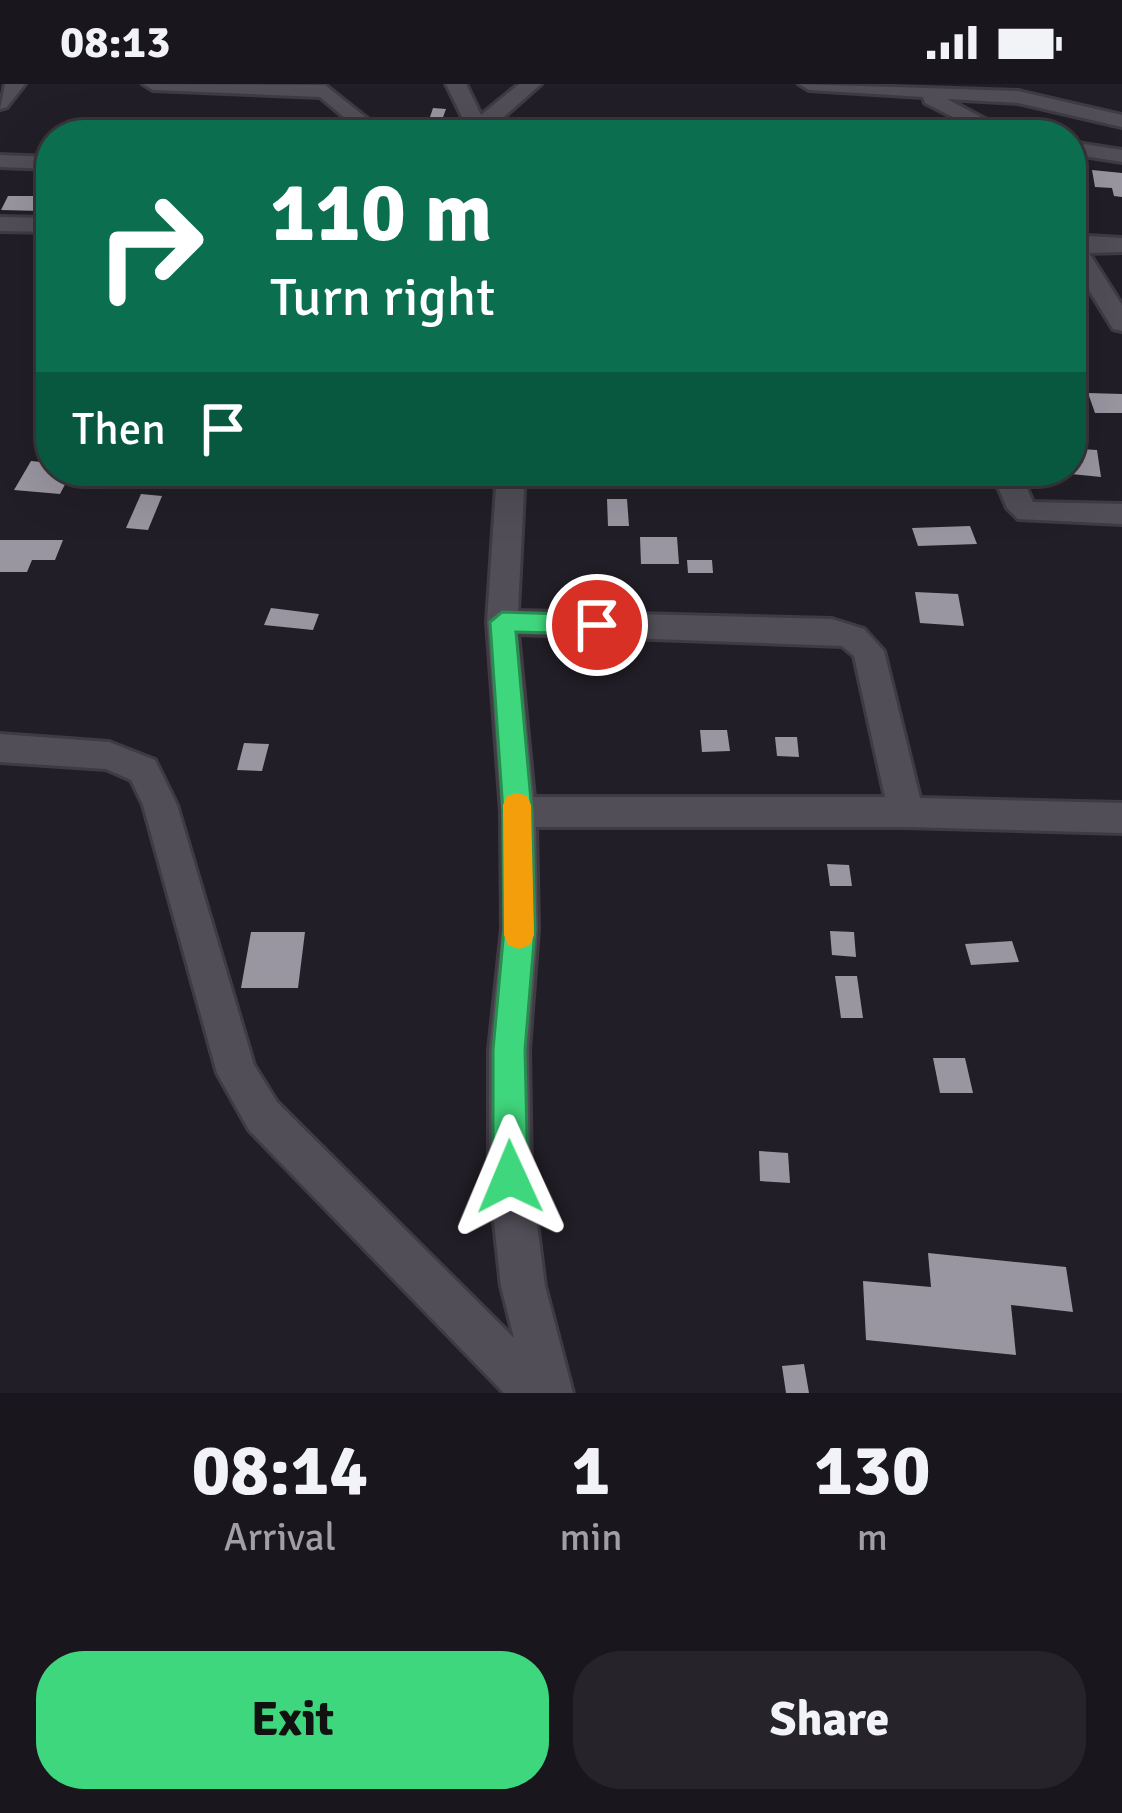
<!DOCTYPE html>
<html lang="en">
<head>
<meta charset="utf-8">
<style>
  body { margin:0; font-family:Signika,sans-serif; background:#27232a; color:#f1f3f6; height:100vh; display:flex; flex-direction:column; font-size:45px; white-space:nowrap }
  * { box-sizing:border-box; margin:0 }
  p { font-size:39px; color:#9f9fa4 }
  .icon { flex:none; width:66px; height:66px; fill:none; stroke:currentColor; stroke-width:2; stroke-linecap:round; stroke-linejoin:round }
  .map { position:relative; height:1309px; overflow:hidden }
  .sheet { display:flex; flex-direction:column; background:#1a161d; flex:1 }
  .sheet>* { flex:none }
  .banner { position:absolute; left:36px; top:36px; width:1050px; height:366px; border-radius:48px; box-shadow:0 12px 48px #0002,0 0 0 3px #38353b; background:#0b6e4f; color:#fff; overflow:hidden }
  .pin { position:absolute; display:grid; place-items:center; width:102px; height:102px; color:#fff; margin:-51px; border:6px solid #fff; border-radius:50%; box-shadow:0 3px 12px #0007 }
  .me { position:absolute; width:132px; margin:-66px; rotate:359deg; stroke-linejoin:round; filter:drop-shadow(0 0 9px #0008) }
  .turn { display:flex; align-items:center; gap:42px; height:252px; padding:0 36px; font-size:54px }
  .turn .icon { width:156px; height:156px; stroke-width:2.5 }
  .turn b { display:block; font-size:84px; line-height:102px }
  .then { display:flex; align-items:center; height:114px; padding:0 36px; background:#0003; gap:24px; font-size:45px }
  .eta { display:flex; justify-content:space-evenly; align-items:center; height:204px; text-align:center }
  .eta b { font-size:72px; font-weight:700; line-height:84px }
  .cta { display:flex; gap:24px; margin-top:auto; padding:24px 36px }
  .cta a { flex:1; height:138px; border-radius:48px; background:#3fd77d; color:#111; font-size:48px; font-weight:700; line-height:138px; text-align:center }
  .cta a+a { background:#27232a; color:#f1f3f6 }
  .status { display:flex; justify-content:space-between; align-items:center; height:84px; padding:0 60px; background:#1a161d; direction:ltr }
  .status svg { height:33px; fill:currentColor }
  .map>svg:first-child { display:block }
  .building { fill:#9a96a1 }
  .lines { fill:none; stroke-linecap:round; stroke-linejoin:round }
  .minor-casing { stroke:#3e3b43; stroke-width:6 }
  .minor { fill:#514e57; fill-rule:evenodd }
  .route { fill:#3fd77d; stroke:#298c51; stroke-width:3 }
  .slow { fill:#f59e0b }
</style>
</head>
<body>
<div class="status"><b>08:13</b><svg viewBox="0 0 49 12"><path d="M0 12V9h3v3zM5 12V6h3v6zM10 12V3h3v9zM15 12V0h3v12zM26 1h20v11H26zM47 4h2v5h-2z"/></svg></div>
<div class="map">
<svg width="1122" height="1309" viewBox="0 0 1122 1309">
  <rect width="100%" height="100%" fill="#221e27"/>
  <g class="building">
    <polygon points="433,24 446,25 438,47 453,51 424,51"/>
    <polygon points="1092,86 1122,89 1122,113 1114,112 1112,104 1095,103"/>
    <polygon points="8,112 51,112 49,136 36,136 41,127 1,126"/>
    <polygon points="1088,309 1122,310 1122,329 1095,329"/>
    <polygon points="1081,365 1097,366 1101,393 1071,390 1071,378 1083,379"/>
    <polygon points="31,377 51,379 51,387 72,387 60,410 14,406"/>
    <polygon points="141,410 162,412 148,446 126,444"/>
    <polygon points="607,415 627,415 629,442 608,442"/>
    <polygon points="970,442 977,460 918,462 912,444"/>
    <polygon points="640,453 677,453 679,480 641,480"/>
    <polygon points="0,456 63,456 55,476 32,476 27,488 0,488"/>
    <polygon points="687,476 712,476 713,489 688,489"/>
    <polygon points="915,508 958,510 964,542 920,539"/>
    <polygon points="271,524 319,530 313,546 264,541"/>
    <polygon points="700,646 727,646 730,667 702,668"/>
    <polygon points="775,653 797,653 799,673 777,672"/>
    <polygon points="244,659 269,660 262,687 237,686"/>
    <polygon points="827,780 849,781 852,802 830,802"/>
    <polygon points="830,847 854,848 856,873 832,871"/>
    <polygon points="251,848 305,848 298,904 241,904"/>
    <polygon points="1012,857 1019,878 971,881 965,860"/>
    <polygon points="835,892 857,892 863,934 841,934"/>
    <polygon points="933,974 965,974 973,1009 940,1009"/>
    <polygon points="759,1067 788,1069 790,1099 760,1097"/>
    <polygon points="928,1169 1066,1183 1073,1228 1011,1221 1016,1271 866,1256 863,1197 931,1203"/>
    <polygon points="804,1280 809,1309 786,1309 782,1282"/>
  </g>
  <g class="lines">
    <defs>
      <g id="minor">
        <polygon points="5,0 25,0 7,23 0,25"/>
        <polygon points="143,0 325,1 388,51 365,51 320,13 153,6"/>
        <polygon points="446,0 466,0 481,31 519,0 541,0 489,46 491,51 471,51"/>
        <polygon points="799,0 1018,7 1122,31 1122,43 1018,19 947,15 1015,51 989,51 925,19 923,13 809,6"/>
        <polygon points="1071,58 1122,66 1122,78 1071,70"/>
        <polygon points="0,71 51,73 51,85 0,83"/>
        <polygon points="0,133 51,134 51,148 0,147"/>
        <polygon points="1071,151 1122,154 1122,168 1089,169 1122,221 1122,247 1113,245 1071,177"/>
        <path d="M497,387h28l-7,140 314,8 32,10 20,22 36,147 202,5v30l-216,-6h-370l2,102 -9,121 2,127 14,109 28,107h-69l-255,-263 -32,-57 -74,-268 -12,-25 -25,-11 -106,-7v-28l109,8 46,18 22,45 77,260 23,37 237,236 -13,-52 -12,-109v-127l13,-121 -1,-117 -14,-190zM518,550l324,12 12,10 31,141h-351z"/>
        <polygon points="991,387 1019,387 1033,418 1122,420 1122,440 1018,435 1007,424"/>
      </g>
    </defs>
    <use href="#minor" class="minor-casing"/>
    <use href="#minor" class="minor"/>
  </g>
  <polygon class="route" points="502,528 597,531 609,541 597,550 516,548 532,728 535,845 525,966 528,1093 523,1105 510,1111 498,1105 493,1093 493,966 504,845 503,728 490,538"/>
  <polygon class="slow" points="517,709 527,712 531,721 534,851 530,861 519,865 508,861 504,851 503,721 507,712"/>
</svg>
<div class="pin" style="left:597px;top:541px;background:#d93025"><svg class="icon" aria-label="arrive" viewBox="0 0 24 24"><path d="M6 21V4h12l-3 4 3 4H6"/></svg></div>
<svg class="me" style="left:510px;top:1093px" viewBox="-20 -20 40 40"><path d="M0-17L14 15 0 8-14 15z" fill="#3fd77d" stroke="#fff" stroke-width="4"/></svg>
<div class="banner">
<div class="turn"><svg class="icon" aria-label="right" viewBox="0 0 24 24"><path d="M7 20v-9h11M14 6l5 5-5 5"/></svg><div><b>110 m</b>Turn right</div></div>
<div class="then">Then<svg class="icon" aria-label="arrive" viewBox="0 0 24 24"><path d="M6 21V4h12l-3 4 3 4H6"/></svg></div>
</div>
</div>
<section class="sheet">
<div class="eta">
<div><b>08:14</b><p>Arrival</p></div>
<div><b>1</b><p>min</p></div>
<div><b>130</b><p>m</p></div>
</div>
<div class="cta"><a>Exit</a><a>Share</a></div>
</section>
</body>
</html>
